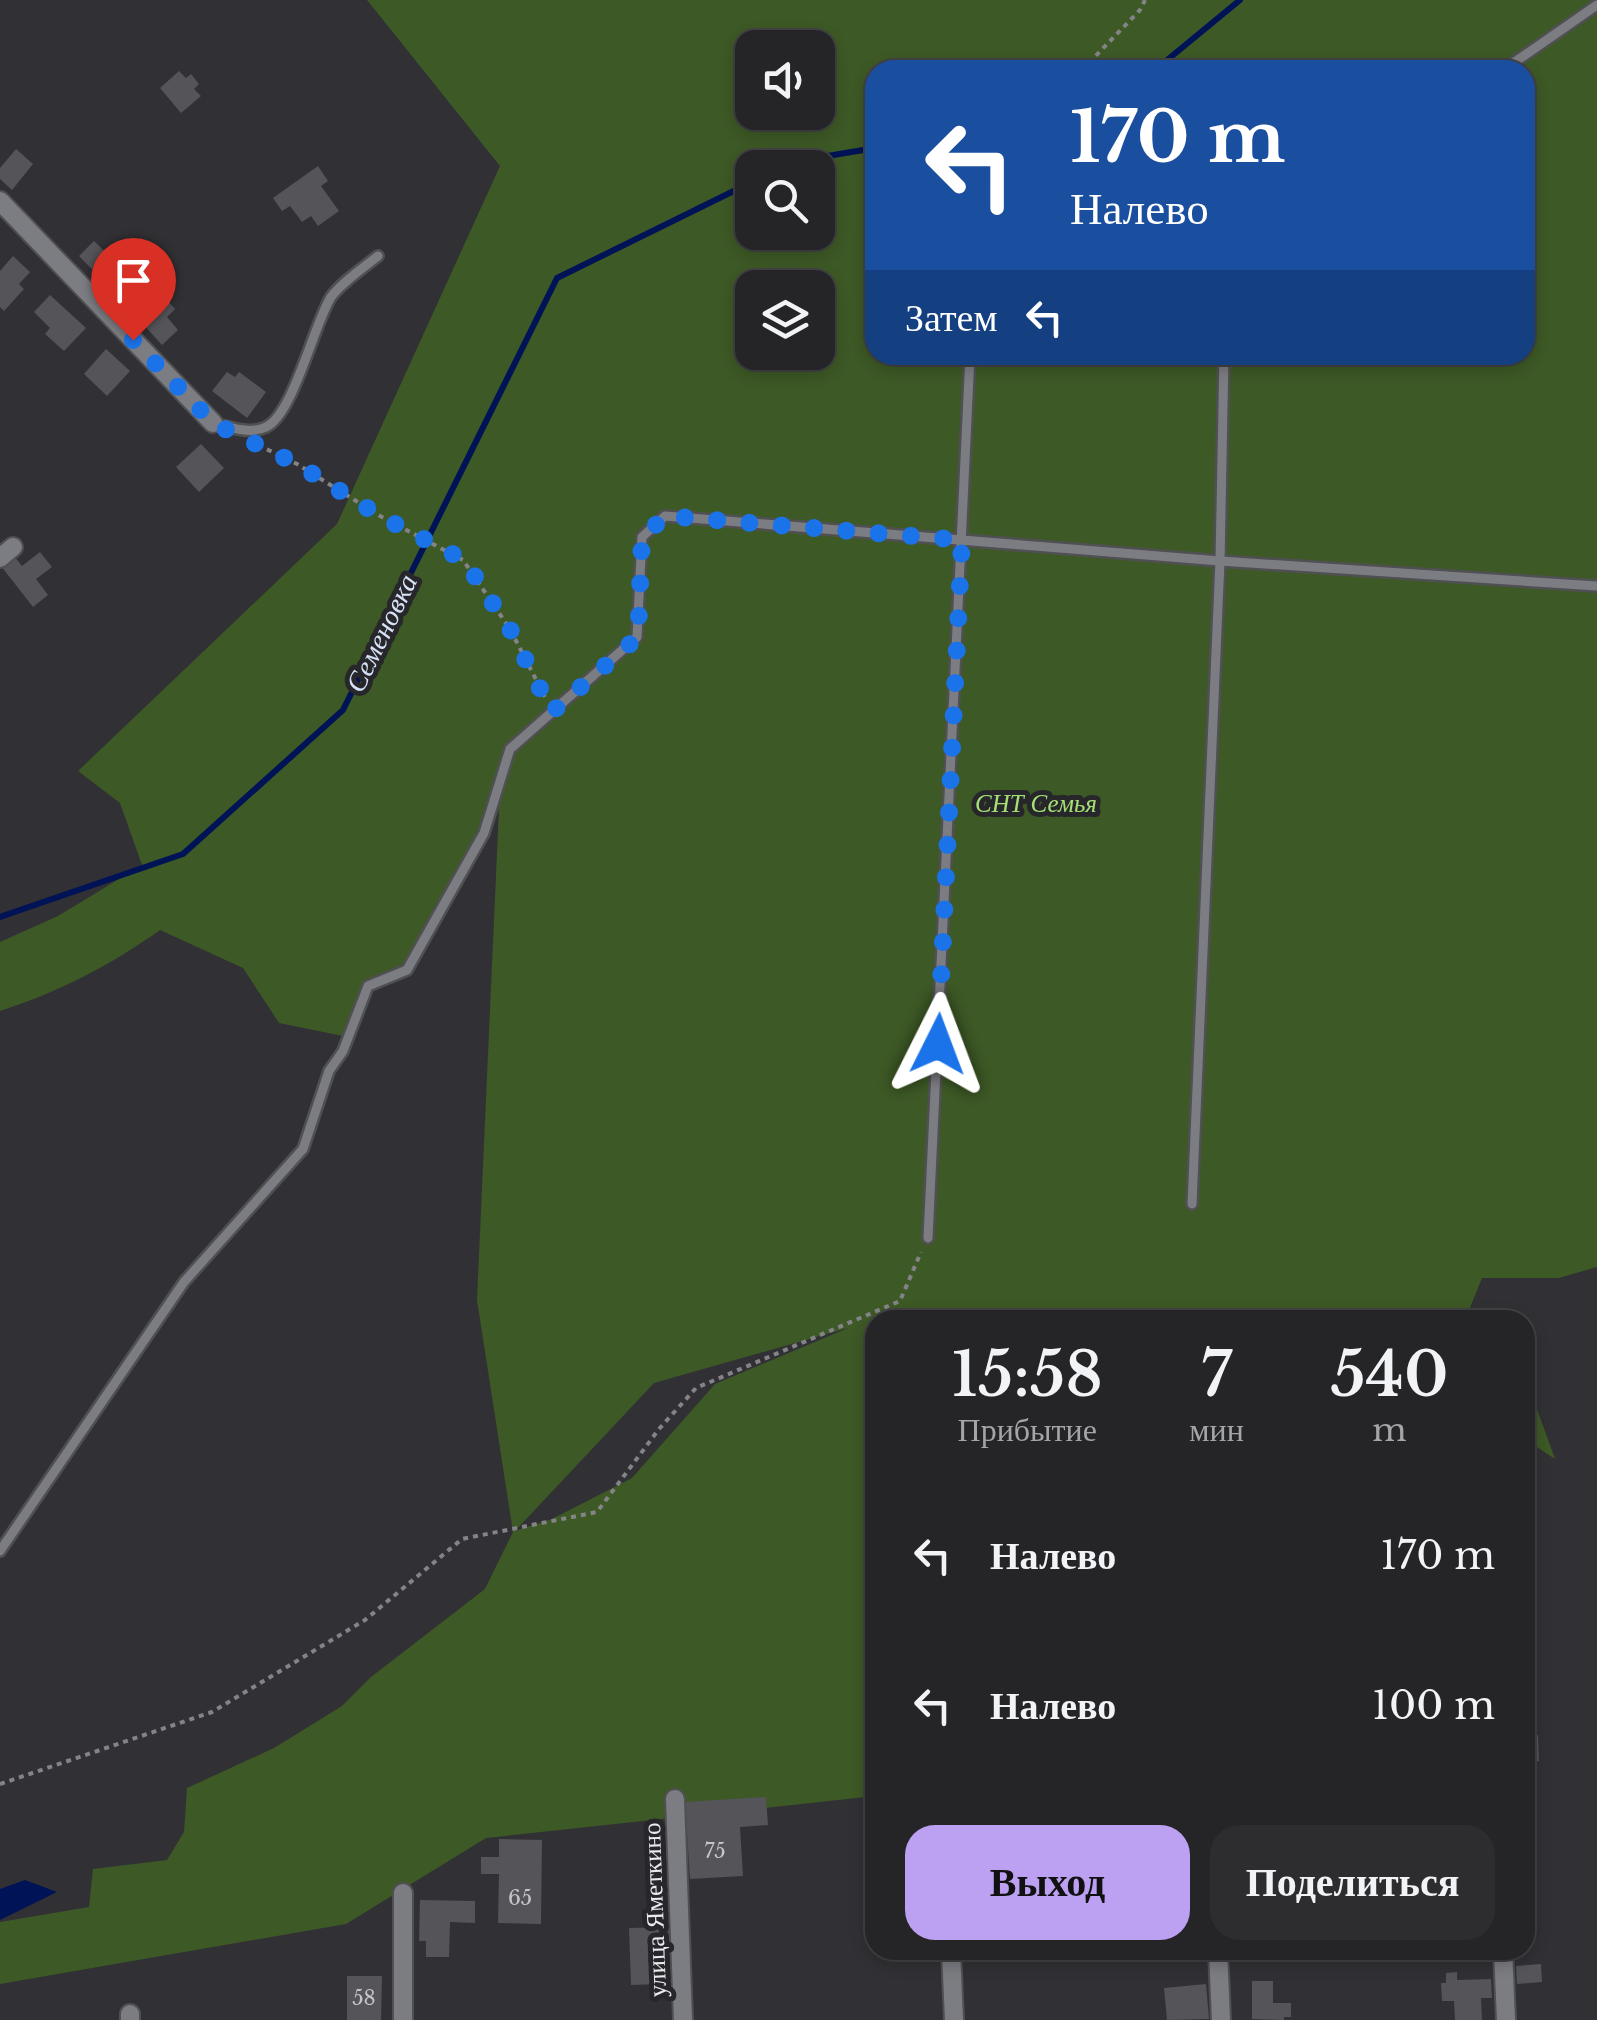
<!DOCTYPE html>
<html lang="ru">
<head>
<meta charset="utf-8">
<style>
  body { margin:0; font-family:"Libre Baskerville",serif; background:#2d2d30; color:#f1f3f6; height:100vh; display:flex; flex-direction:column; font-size:38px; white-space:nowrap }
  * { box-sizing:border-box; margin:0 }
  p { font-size:32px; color:#a3a5a8 }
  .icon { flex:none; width:55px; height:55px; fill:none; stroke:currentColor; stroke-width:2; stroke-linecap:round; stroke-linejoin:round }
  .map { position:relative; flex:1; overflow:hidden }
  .details { position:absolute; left:865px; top:1310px; width:670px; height:650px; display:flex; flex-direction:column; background:#252528; border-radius:30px; box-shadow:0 5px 15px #0003,0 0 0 2px #424245 }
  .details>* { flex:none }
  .guide { position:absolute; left:865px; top:60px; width:670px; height:305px; border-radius:30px; box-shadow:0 5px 15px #0003,0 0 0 2px #424245; background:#1a4fa0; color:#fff; overflow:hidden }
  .tools { position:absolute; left:735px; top:30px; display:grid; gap:20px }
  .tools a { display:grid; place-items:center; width:100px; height:100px; border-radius:20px; background:#252528; box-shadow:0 5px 15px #0003,0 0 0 2px #424245; font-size:50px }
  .pin { position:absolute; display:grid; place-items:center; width:85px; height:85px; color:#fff; margin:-102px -42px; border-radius:50% 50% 50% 0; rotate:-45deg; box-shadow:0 0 10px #0007 }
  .pin .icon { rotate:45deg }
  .me { position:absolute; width:110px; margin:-55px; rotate:3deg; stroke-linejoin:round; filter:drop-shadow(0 0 8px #0008) }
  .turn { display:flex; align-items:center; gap:35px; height:210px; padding:0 40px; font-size:45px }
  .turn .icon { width:130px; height:130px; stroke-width:2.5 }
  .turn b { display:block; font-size:70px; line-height:85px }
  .then { display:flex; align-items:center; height:95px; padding:0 40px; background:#0003; gap:20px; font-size:38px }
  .eta { display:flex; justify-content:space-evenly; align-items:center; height:170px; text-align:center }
  .eta b { font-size:60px; font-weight:600; line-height:70px }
  .action { display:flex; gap:20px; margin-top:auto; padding:20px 40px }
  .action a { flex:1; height:115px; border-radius:30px; background:#bca0f2; color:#111; font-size:40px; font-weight:600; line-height:115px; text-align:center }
  .action a+a { background:#2d2d30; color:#f1f3f6 }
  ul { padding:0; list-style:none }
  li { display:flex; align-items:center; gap:30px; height:150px; padding:0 40px }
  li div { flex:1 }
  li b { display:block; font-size:38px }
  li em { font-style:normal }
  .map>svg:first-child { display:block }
  .green { fill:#3d5925; fill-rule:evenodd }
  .water { fill:#001356 }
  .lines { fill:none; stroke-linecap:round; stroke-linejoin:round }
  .stream { stroke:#001356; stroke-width:6 }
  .building { fill:#545459 }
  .lane-casing { stroke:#505053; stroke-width:14 }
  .street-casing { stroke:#505053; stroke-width:22 }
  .path { stroke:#848488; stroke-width:4; stroke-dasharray:5 5; stroke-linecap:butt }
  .lane { stroke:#7c7d82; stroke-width:9 }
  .street { stroke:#7c7d82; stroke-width:18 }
  .route { stroke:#1a73e8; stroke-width:18; stroke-dasharray:0 32.4 }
  .labels { text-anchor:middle; stroke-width:10; stroke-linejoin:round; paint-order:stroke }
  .number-label { font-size:20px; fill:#c5c5c9 }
  .park-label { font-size:25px; font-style:italic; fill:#a5e074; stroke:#27272b }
  .street-label { font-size:25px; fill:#ebebee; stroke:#27272b }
  .water-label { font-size:28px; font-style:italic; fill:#d7e2f6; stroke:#27272b }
</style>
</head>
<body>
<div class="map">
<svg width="1597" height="2020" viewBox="0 0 1597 2020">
  <rect width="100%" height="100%" fill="#313135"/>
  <g class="green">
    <path d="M367,0h1230v1267l-38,11h-77l-17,42h-590v476l-389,42 -140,86 -346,60v-62l89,-15 4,-38 74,-9 17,-28 3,-44 87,-40 68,-42 29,-29 114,-88 28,-57 -36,-232 23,-514 -16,47 -77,137 -39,16 -20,51 -69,-14 -36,-55 -83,-38c-51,36 -101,62 -160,81v-69l58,-26 84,-51 -22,-62 -42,-32 259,-247 163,-358zM752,48h66v64h-66zM875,70h650v285h-650zM752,168h66v64h-66zM752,288h66v64h-66zM848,1328l-133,56 -83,94 -80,41 -37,12 139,-148z"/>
    <polygon points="1525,1368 1535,1376 1535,1404 1555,1459 1525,1439"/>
  </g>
  <polygon class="water" points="25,1880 57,1892 0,1920 0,1889"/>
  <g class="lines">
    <g class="stream">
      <polyline points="1155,70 1240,0"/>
      <polyline points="782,168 792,162 875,148"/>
      <polyline points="0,917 183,854 343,710 557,278 752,182"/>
    </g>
  </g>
  <g class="building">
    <polygon points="179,71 186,78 191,74 199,84 194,89 201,96 181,113 160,88"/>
    <polygon points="16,149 33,164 12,190 0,179 0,168"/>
    <polygon points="318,166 328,181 321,186 339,211 318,226 311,216 302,222 290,206 282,211 273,198"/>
    <polygon points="94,241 127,273 111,289 79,256"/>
    <polygon points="13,256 30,272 19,284 24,289 4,311 0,307 0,271"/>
    <polygon points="157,289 175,309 167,317 178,330 162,345 132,312"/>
    <polygon points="50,295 86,328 64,351 45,334 50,328 34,312"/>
    <polygon points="106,349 130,371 107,396 84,374"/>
    <polygon points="227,372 235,377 239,372 266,392 247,418 212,391"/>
    <polygon points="201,444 224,468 199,492 176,467"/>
    <polygon points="40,552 52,567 36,579 48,595 33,607 1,566 14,556 22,566"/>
    <polygon points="1525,1735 1538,1735 1539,1761 1525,1762"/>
    <polygon points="766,1797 768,1825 740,1827 743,1876 690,1879 685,1802"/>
    <polygon points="499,1839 542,1840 541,1924 498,1923 499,1874 481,1874 481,1857 499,1857"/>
    <polygon points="1525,1872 1534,1872 1535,1892 1525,1892"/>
    <polygon points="420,1900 475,1901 475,1923 450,1922 449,1957 426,1957 426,1941 419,1941"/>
    <polygon points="669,1927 670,1955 660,1955 661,1984 631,1985 629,1928"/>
    <polygon points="1440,1950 1481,1950 1481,1955 1441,1958"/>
    <polygon points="1541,1964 1542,1982 1517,1984 1516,1966"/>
    <polygon points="1457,1972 1457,1980 1491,1979 1492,1998 1481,1998 1482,2020 1455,2020 1454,2001 1442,2001 1441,1983 1446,1983 1446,1973"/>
    <polygon points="347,1976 382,1976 381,2020 347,2020"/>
    <polygon points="1252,1981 1273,1981 1273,2003 1291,2003 1291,2017 1284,2017 1284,2020 1252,2019"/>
    <polygon points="1206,1984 1209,2019 1167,2020 1164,1988"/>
  </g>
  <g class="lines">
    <defs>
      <g id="lane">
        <polyline points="1491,70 1512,64 1597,5"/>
        <path d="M213,423c16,4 37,12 53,4 27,-12 48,-103 65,-130 11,-15 32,-29 47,-41"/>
        <polyline points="1192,1204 1220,561 1224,355"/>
        <polyline points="928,1238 970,355"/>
        <polyline points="0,1551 184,1282 303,1149 329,1071 343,1051 368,986 407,970 484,833 510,749 637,637 642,537 665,516 1220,561 1597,586"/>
      </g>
      <g id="street">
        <polyline points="0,201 213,423"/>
        <polyline points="0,558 13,547"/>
        <polyline points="675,1799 683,2020"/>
        <polyline points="951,1950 954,2020"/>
        <polyline points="1218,1950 1221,2020"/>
        <polyline points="1503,1950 1506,2020"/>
        <polyline points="130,2020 130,2014"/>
        <polyline points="403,2020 403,1893"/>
      </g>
    </defs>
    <use href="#lane" class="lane-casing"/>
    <use href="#street" class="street-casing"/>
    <g class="path">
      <polyline points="1082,70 1140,10 1145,0"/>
      <polyline points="258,445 297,464 380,516 463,560 510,629 545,697"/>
      <polyline points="0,1784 212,1712 365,1620 462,1539 597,1512 659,1429 696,1388 900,1301 921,1252"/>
    </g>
    <use href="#lane" class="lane"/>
    <use href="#street" class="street"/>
  </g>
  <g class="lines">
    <polyline class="route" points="133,340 213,423 297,464 380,516 464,560 510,629 552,712 638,637 642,538 665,516 962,540 938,1044"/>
  </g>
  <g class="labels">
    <g class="number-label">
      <text x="715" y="1858">75</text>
      <text x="520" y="1905">65</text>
      <text x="364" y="2005">58</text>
    </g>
    <g class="park-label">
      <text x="1036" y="812">СНТ Семья</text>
    </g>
    <g class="street-label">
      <text transform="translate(654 1910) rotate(-92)" y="9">улица Яметкино</text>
    </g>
    <g class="water-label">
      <text transform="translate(381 633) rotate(-64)" y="10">Семеновка</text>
    </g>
  </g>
</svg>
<div class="tools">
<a><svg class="icon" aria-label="sound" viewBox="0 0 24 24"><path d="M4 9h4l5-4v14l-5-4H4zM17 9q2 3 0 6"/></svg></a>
<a><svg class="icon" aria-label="search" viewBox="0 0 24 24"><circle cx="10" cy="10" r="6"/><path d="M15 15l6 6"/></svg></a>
<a><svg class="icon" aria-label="layers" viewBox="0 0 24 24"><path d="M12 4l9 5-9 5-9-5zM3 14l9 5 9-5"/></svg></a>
</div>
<div class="pin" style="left:133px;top:340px;background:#d93025"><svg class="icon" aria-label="arrive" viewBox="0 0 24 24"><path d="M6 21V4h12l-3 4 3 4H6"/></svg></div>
<svg class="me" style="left:938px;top:1044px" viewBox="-20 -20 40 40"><path d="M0-17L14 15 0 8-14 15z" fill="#1a73e8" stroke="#fff" stroke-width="4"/></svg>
<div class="guide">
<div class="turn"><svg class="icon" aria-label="left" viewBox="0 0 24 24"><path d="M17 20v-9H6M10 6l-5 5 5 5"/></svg><div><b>170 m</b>Налево</div></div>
<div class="then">Затем<svg class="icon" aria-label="left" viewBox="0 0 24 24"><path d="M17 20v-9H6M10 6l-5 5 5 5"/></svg></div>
</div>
<section class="details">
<div class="eta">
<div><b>15:58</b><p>Прибытие</p></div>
<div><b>7</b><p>мин</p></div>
<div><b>540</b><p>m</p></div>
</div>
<ul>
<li><svg class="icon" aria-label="left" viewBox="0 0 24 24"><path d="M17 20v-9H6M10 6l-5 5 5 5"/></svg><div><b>Налево</b></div><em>170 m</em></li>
<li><svg class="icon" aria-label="left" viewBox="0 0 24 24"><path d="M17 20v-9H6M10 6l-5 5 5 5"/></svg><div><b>Налево</b></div><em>100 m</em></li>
</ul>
<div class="action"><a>Выход</a><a>Поделиться</a></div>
</section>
</div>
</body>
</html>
